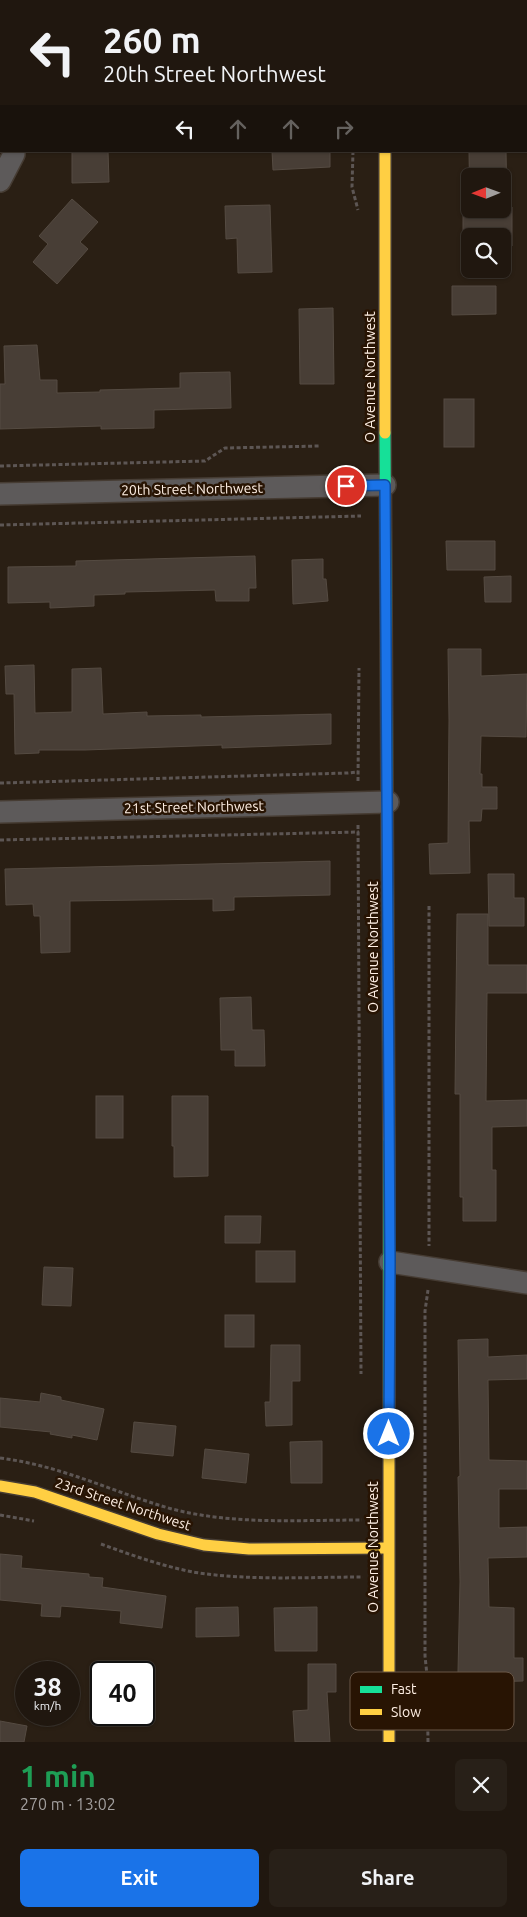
<!DOCTYPE html>
<html lang="en">
<head>
<meta charset="utf-8">
<style>
  body { margin:0; font-family:Ubuntu,sans-serif; background:#282018; color:#f1f3f6; height:100vh; display:flex; flex-direction:column; font-size:19px; white-space:nowrap }
  * { box-sizing:border-box; margin:0 }
  p { font-size:16px; color:#a29f9e }
  .icon { flex:none; width:28px; height:28px; fill:none; stroke:currentColor; stroke-width:2; stroke-linecap:round; stroke-linejoin:round }
  .map { position:relative; height:1742px; overflow:hidden }
  .panel { display:flex; flex-direction:column; background:#20170f; flex:1 }
  .panel>* { flex:none }
  .hud { position:absolute; left:0px; top:0px; width:528px; height:152px; box-shadow:0 1px 4px #0004,0 0 0 1px #3d362f; background:#20170f; color:#f1f3f6; overflow:hidden }
  .needle { width:32px; rotate:269deg }
  .buttons { position:absolute; left:461px; top:168px; display:grid; gap:10px }
  .buttons a { display:grid; place-items:center; width:50px; height:50px; border-radius:8px; background:#20170f; box-shadow:0 1px 4px #0004,0 0 0 1px #3d362f; font-size:25px }
  .speed { position:absolute; left:15px; top:1661px; display:flex; gap:10px; font-size:25px; font-weight:700; text-align:center }
  .speed>* { display:grid; place-content:center; width:65px; height:65px; border-radius:50%; background:#20170f; box-shadow:0 1px 4px #0004,0 0 0 1px #3d362f; line-height:1 }
  .speed small { font-size:12px; font-weight:400 }
  .speed .limit { border:2px solid #111; border-radius:8px; background:#fff; color:#111 }
  .pin { position:absolute; display:grid; place-items:center; width:42px; height:42px; color:#fff; margin:-21px; border:2px solid #fff; border-radius:50%; box-shadow:0 1px 5px #0007 }
  .me { position:absolute; width:55px; margin:-28px; rotate:0deg; stroke-linejoin:round; filter:drop-shadow(0 0 4px #0008) }
  .turn { display:flex; align-items:center; gap:18px; height:105px; padding:0 20px; font-size:22px }
  .turn .icon { width:65px; height:65px; stroke-width:2.5 }
  .turn b { display:block; font-size:35px; line-height:42px }
  .lanes { display:flex; align-items:center; height:48px; padding:0 20px; background:#0003; justify-content:center; gap:25px; direction:ltr }
  .lanes .off { opacity:.35 }
  .round { display:grid; place-items:center; flex:none; width:52px; height:52px; border-radius:8px; background:#282018 }
  .headline { display:flex; align-items:center; justify-content:space-between; height:85px; padding:0 20px }
  h1 { font-size:30px; font-weight:700; line-height:38px; color:#1e9e55 }
  .primary-button { display:flex; gap:10px; margin-top:auto; padding:10px 20px }
  .primary-button a { flex:1; height:58px; border-radius:8px; background:#1a73e8; color:#fff; font-size:20px; font-weight:700; line-height:58px; text-align:center }
  .primary-button a+a { background:#282018; color:#f1f3f6 }
  .map>svg:first-child { display:block }
  .building { fill:#483e36; stroke:#554b42; fill-rule:evenodd }
  .lines { fill:none; stroke-linecap:round; stroke-linejoin:round }
  .street-casing { stroke:#463c33; stroke-width:24 }
  .fast-casing { stroke:#463c33; stroke-width:14 }
  .slow-casing { stroke:#463c33; stroke-width:14 }
  .path { stroke:#5d5654; stroke-width:3; stroke-dasharray:4 2.5; stroke-linecap:butt }
  .street { stroke:#5d5a5a; stroke-width:21 }
  .fast { stroke:#16e098; stroke-width:11 }
  .slow { stroke:#ffcf43; stroke-width:11 }
  .route-casing { stroke:#114b97; stroke-width:12 }
  .route { stroke:#1a73e8; stroke-width:9 }
  .labels { text-anchor:middle; stroke-width:5; stroke-linejoin:round; paint-order:stroke }
  .street-label { font-size:14px; fill:#fff0e5; stroke:#281403 }
  .key { fill:#281403; stroke:#685647; stroke-width:1 }
  .key-label { font-size:14px; fill:#fff0e5 }
</style>
</head>
<body>
<div class="map">
<svg width="527" height="1742" viewBox="0 0 527 1742">
  <rect width="100%" height="100%" fill="#2a1f14"/>
  <g class="building">
    <polygon points="72,151 108,151 109,182 72,183"/>
    <polygon points="272,151 330,151 330,167 273,170"/>
    <path d="M469,151h37l1,56h5v39h-10v-10h-32v10h-7v-33h7zM470,176h32v33h-32z"/>
    <polygon points="72,199 98,222 80,242 88,249 57,284 33,262 48,244 39,236"/>
    <polygon points="270,205 272,272 238,273 237,238 226,239 225,206"/>
    <polygon points="452,286 496,286 496,314 452,315"/>
    <polygon points="333,308 334,384 300,384 299,309"/>
    <polygon points="37,345 40,380 57,380 57,393 100,392 100,390 180,388 180,373 230,372 231,408 154,410 154,428 101,429 101,426 0,429 0,384 5,384 4,346"/>
    <rect x="444" y="399" width="30" height="48"/>
    <polygon points="446,541 495,541 495,570 447,570"/>
    <polygon points="255,556 256,588 249,588 249,601 216,601 215,590 125,592 125,594 94,595 94,606 50,608 50,602 8,603 8,567 76,566 76,561"/>
    <polygon points="323,559 323,579 326,579 328,601 293,604 292,560"/>
    <polygon points="511,576 511,602 485,602 484,577"/>
    <polygon points="448,649 481,649 481,676 527,674 526,737 481,736 480,774 482,774 482,787 497,787 497,809 482,809 481,821 469,821 470,873 430,874 429,844 448,843 449,720"/>
    <polygon points="34,665 35,713 72,712 72,669 101,668 103,714 147,712 147,716 201,715 201,717 331,714 331,744 222,748 222,745 85,750 39,750 39,753 15,754 14,694 6,694 5,666"/>
    <polygon points="330,861 330,895 234,897 234,910 213,911 213,899 70,901 70,952 41,953 40,916 34,916 33,904 6,905 5,869"/>
    <polygon points="488,874 514,874 514,898 524,898 524,926 489,926"/>
    <polygon points="457,914 488,914 488,965 527,965 527,993 487,993 486,1101 527,1100 527,1126 492,1127 492,1170 496,1170 496,1221 463,1221 463,1197 460,1197 460,1094 455,1094"/>
    <polygon points="251,997 252,1030 264,1030 265,1066 235,1066 235,1050 221,1050 220,998"/>
    <rect x="96" y="1096" width="27" height="42"/>
    <polygon points="172,1096 208,1096 208,1176 174,1177 174,1146 172,1146"/>
    <polygon points="225,1216 261,1216 260,1243 225,1243"/>
    <rect x="256" y="1251" width="39" height="31"/>
    <polygon points="44,1267 73,1268 71,1306 42,1305"/>
    <rect x="225" y="1315" width="29" height="32"/>
    <polygon points="488,1339 488,1357 527,1355 527,1379 488,1380 489,1460 527,1461 527,1489 499,1489 499,1528 527,1527 527,1557 488,1558 489,1607 514,1608 514,1658 523,1658 523,1681 486,1682 487,1716 457,1716 460,1582 458,1477 460,1476 458,1340"/>
    <polygon points="271,1345 300,1345 300,1381 292,1381 292,1425 266,1426 265,1402 270,1402"/>
    <polygon points="41,1393 61,1397 61,1400 104,1409 97,1440 72,1435 72,1438 50,1434 51,1432 0,1427 0,1398 40,1402"/>
    <polygon points="134,1422 176,1426 173,1456 131,1452"/>
    <polygon points="322,1441 322,1483 291,1483 290,1442"/>
    <polygon points="205,1449 249,1454 246,1483 202,1478"/>
    <polygon points="0,1554 22,1556 21,1568 89,1574 89,1577 103,1578 102,1587 166,1596 162,1628 120,1623 121,1611 61,1606 60,1617 41,1616 42,1604 0,1600"/>
    <polygon points="238,1607 239,1636 196,1637 196,1608"/>
    <polygon points="317,1607 317,1651 275,1651 274,1608"/>
    <polygon points="308,1664 336,1664 336,1692 327,1692 330,1742 295,1742 293,1711 308,1710"/>
    <polygon points="0,1721 27,1726 24,1742 0,1742"/>
  </g>
  <g class="lines">
    <defs>
      <g id="street">
        <polyline points="14,0 14,1"/>
        <polyline points="0,181 14,154 14,151"/>
        <polyline points="0,494 385,485"/>
        <polyline points="0,812 388,802"/>
        <polyline points="390,1262 527,1283"/>
      </g>
      <g id="fast">
        <polyline points="386,0 386,1"/>
        <polyline points="385,433 387,792"/>
        <polyline points="389,1431 389,1139"/>
      </g>
      <g id="slow">
        <polyline points="385,151 385,433"/>
        <polyline points="387,792 389,1139"/>
        <polyline points="389,1431 389,1742"/>
        <polyline points="0,1486 35,1492 158,1534 204,1545 249,1549 388,1548"/>
      </g>
    </defs>
    <use href="#street" class="street-casing"/>
    <use href="#fast" class="fast-casing"/>
    <use href="#slow" class="slow-casing"/>
    <g class="path">
      <polyline points="354,1 354,0"/>
      <polyline points="353,151 352,187 358,210"/>
      <polyline points="0,466 205,461 225,448 320,446"/>
      <polyline points="0,525 361,516"/>
      <polyline points="358,781 359,668"/>
      <polyline points="0,783 348,773 358,772"/>
      <polyline points="358,825 361,1374"/>
      <polyline points="0,840 359,832"/>
      <polyline points="429,906 429,1246"/>
      <path d="M0,1458c63,8 112,34 172,51 62,16 126,11 190,11"/>
      <polyline points="0,1515 34,1521"/>
      <path d="M101,1544c30,11 61,22 92,28 56,9 114,5 170,5"/>
      <polyline points="428,1742 427,1675 425,1656 425,1311 428,1290"/>
    </g>
    <use href="#street" class="street"/>
    <use href="#fast" class="fast"/>
    <use href="#slow" class="slow"/>
  </g>
  <g class="lines">
    <defs>
      <polyline id="route" points="346,486 385,485 390,1262 389,1434"/>
    </defs>
    <use href="#route" class="route-casing"/>
    <use href="#route" class="route"/>
  </g>
  <g class="labels">
    <g class="street-label">
      <text transform="translate(370 377) rotate(-90)" y="5">O Avenue Northwest</text>
      <text transform="translate(192 489) rotate(-1)" y="5">20th Street Northwest</text>
      <text transform="translate(194 807) rotate(-1)" y="5">21st Street Northwest</text>
      <text transform="translate(373 947) rotate(-90)" y="5">O Avenue Northwest</text>
      <text transform="translate(123 1504) rotate(18)" y="5">23rd Street Northwest</text>
      <text transform="translate(373 1547) rotate(-90)" y="5">O Avenue Northwest</text>
    </g>
  </g>
  <rect x="350" y="1672" width="164" height="58" rx="8" class="key"/>
  <rect x="360" y="1686" width="22" height="7" fill="#16e098"/>
  <rect x="360" y="1709" width="22" height="6" fill="#ffcf43"/>
  <g class="key-label">
    <text x="391" y="1694">Fast</text>
    <text x="391" y="1717">Slow</text>
  </g>
</svg>
<div class="buttons">
<a><svg class="needle" viewBox="-14 -14 28 28"><path d="M0-13l5 13h-10z" fill="#e53935"/><path d="M0 13l5-13h-10z" fill="#a29f9e"/></svg></a>
<a><svg class="icon" aria-label="search" viewBox="0 0 24 24"><circle cx="10" cy="10" r="6"/><path d="M15 15l6 6"/></svg></a>
</div>
<div class="speed"><div>38<small>km/h</small></div><div class="limit">40</div></div>
<div class="pin" style="left:346px;top:486px;background:#d93025"><svg class="icon" aria-label="arrive" viewBox="0 0 24 24"><path d="M6 21V4h12l-3 4 3 4H6"/></svg></div>
<svg class="me" style="left:389px;top:1434px" viewBox="-20 -20 40 40"><circle r="17" fill="#1a73e8" stroke="#fff" stroke-width="3"/><path d="M0-11L8 9 0 5-8 9z" fill="#fff"/></svg>
<div class="hud">
<div class="turn"><svg class="icon" aria-label="left" viewBox="0 0 24 24"><path d="M17 20v-9H6M10 6l-5 5 5 5"/></svg><div><b>260 m</b>20th Street Northwest</div></div>
<div class="lanes"><svg class="icon" aria-label="left" viewBox="0 0 24 24"><path d="M17 20v-9H6M10 6l-5 5 5 5"/></svg><svg class="icon off" aria-label="ahead" viewBox="0 0 24 24"><path d="M12 20V5M6 11l6-6 6 6"/></svg><svg class="icon off" aria-label="ahead" viewBox="0 0 24 24"><path d="M12 20V5M6 11l6-6 6 6"/></svg><svg class="icon off" aria-label="right" viewBox="0 0 24 24"><path d="M7 20v-9h11M14 6l5 5-5 5"/></svg></div>
</div>
</div>
<section class="panel">
<div class="headline"><div><h1>1 min</h1><p>270 m · 13:02</p></div><a class="round"><svg class="icon" aria-label="close" viewBox="0 0 24 24"><path d="M6 6l12 12M18 6L6 18"/></svg></a></div>
<div class="primary-button"><a>Exit</a><a>Share</a></div>
</section>
</body>
</html>
